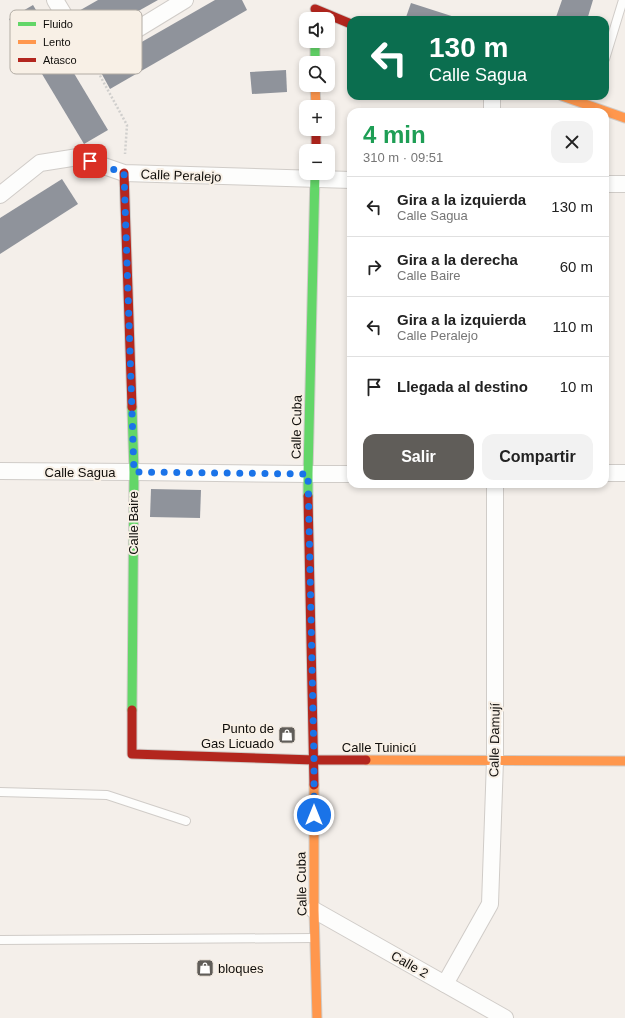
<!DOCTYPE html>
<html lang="es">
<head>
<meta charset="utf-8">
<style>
  body { margin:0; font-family:Helvetica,sans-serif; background:#f2f2f2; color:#222; height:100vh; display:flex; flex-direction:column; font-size:15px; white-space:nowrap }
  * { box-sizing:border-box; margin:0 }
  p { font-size:13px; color:#767676 }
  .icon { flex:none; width:22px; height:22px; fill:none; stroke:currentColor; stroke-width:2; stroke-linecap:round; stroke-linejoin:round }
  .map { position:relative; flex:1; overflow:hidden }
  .drawer { position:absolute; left:347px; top:108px; width:262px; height:380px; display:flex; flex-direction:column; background:#fff; border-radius:12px; box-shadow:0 2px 6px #0003 }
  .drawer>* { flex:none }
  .hud { position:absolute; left:347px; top:16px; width:262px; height:84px; border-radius:12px; box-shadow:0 2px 6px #0003; background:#0b6e4f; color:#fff; overflow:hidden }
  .controls { position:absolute; left:299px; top:12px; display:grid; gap:8px }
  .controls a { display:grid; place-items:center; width:36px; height:36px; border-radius:8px; background:#fff; box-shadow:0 2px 6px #0003; font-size:20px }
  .pin { position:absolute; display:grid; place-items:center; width:34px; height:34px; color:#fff; margin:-17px; border-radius:8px; box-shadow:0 2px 6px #0006 }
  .me { position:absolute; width:44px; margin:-22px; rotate:0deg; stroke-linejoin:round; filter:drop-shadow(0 0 3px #0008) }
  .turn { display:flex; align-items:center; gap:14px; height:84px; padding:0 16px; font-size:18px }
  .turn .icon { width:52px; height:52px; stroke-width:2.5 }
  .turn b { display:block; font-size:28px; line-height:34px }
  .round { display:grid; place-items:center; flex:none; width:42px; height:42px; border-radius:12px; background:#f2f2f2 }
  .headline { display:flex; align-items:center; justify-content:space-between; height:68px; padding:0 16px }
  h1 { font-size:24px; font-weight:700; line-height:30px; color:#1e9e55 }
  .button { display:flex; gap:8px; margin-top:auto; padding:8px 16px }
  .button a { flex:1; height:46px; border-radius:12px; background:#605d59; color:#fff; font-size:16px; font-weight:700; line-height:46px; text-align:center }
  .button a+a { background:#f2f2f2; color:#222 }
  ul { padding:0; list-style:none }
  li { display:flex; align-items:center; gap:12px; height:60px; padding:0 16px; border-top:1px solid #e0e0e0 }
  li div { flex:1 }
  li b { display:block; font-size:15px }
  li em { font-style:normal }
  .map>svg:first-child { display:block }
  .building { fill:#8f939b }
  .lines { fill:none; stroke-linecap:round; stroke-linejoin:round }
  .lane-casing { stroke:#d0ccc8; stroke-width:10 }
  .street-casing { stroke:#d0ccc8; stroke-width:18 }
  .fast-casing { stroke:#d0ccc8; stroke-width:11 }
  .slow-casing { stroke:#d0ccc8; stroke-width:11 }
  .jam-casing { stroke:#d0ccc8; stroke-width:11 }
  .path { stroke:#d0cfcd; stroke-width:2.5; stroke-dasharray:2 2; stroke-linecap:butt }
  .lane { stroke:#fdfdfc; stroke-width:8 }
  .street { stroke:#fdfdfc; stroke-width:16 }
  .fast { stroke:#63d668; stroke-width:9 }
  .slow { stroke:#ff974d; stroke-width:9 }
  .jam { stroke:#b3261e; stroke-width:9 }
  .route { stroke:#1a73e8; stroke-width:7; stroke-dasharray:0 12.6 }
  .labels { text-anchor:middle; stroke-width:4; stroke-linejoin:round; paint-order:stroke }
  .street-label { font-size:13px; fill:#100e0b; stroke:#f8f0e6 }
  .poi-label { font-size:13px; fill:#100e0b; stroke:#f8f0e6; text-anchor:end }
  .key { fill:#f8f0e6; stroke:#b2aca4; stroke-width:1 }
  .key-label { font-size:11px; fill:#100e0b }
</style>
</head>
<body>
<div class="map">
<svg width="625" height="1018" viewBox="0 0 625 1018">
  <rect width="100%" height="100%" fill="#f4efea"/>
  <g class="building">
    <polygon points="98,0 158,0 92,37 77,12"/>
    <polygon points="215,0 242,0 247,10 110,89 98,67"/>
    <polygon points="562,0 593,0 587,20 555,20"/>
    <polygon points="411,3 464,20 405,20"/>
    <polygon points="33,5 108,130 84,144 9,19"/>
    <polygon points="286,70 287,92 252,94 250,72"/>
    <polygon points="62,179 78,204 0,254 0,218"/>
    <polygon points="151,489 201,490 200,518 150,517"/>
  </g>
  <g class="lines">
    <defs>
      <g id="lane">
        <polyline points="605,59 623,0"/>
        <polyline points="0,792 107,795 186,821"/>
        <polyline points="0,940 314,938"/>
      </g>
      <g id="street">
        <polyline points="55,0 90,58 185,0"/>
        <polyline points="492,112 492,96"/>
        <polyline points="605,184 625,184"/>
        <polyline points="0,195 40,163 78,157 124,173 351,180"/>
        <polyline points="0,471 134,472 308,474 351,474"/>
        <polyline points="605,473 625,473"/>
        <polyline points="314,910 505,1018"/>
        <polyline points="445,984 490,904 495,760 495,484"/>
      </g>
      <g id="fast">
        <polyline points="315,41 315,63"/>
        <polyline points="132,407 134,472 132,710"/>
        <polyline points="308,496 308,474 315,173"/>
      </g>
      <g id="slow">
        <polyline points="315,85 316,107"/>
        <polyline points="562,96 625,118"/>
        <polyline points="366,760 625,761"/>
        <polyline points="314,785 314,910 317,1018"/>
      </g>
      <g id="jam">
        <polyline points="315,9 351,24"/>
        <polyline points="316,129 316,151"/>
        <polyline points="124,173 132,407"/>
        <polyline points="308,496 314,785"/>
        <polyline points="132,710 132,754 314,760 366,760"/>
      </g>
    </defs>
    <use href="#lane" class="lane-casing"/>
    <use href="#street" class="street-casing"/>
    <use href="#fast" class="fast-casing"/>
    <use href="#slow" class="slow-casing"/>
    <use href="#jam" class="jam-casing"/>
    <polyline class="path" points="98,72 127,125 125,154"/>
    <use href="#lane" class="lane"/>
    <use href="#street" class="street"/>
    <use href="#fast" class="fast"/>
    <use href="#slow" class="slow"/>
    <use href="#jam" class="jam"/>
  </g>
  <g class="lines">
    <polyline class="route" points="90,161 124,173 134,472 308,474 314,760 314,815"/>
  </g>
  <defs>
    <symbol id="shop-square" viewBox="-11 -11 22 22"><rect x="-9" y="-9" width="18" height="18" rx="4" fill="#605d59" stroke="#f8f0e6"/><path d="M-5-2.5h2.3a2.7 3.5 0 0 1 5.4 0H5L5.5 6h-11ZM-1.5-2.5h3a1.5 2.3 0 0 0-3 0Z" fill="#fff"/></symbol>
  </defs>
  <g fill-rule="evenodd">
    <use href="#shop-square" x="277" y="725" width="20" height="20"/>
    <use href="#shop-square" x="195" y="958" width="20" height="20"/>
  </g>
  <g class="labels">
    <g class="street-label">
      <text transform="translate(181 175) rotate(2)" y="5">Calle Peralejo</text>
      <text transform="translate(296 427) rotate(-89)" y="5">Calle Cuba</text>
      <text x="80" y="477">Calle Sagua</text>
      <text transform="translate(133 523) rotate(-90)" y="5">Calle Baire</text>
      <text transform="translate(494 740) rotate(-89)" y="5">Calle Damují</text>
      <text x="379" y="752">Calle Tuinicú</text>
      <text transform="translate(301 884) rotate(-91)" y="5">Calle Cuba</text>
      <text transform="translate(410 964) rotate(30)" y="5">Calle 2</text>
    </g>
    <g class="poi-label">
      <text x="274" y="733">Punto de<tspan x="274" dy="15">Gas Licuado</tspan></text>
      <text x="218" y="973" text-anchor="start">bloques</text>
    </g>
  </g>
  <rect x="10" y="10" width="132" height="64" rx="6" class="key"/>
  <rect x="18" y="22" width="18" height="4" fill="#63d668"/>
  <rect x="18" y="40" width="18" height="4" fill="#ff974d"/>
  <rect x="18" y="58" width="18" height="4" fill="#b3261e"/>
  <g class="key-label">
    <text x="43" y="28">Fluido</text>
    <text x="43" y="46">Lento</text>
    <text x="43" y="64">Atasco</text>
  </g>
</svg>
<div class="controls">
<a><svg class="icon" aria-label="sound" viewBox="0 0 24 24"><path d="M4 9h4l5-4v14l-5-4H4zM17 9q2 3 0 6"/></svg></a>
<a><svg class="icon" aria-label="search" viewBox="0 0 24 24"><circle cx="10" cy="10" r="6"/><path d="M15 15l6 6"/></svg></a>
<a>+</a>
<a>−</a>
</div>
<div class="pin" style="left:90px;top:161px;background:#d93025"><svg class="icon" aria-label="arrive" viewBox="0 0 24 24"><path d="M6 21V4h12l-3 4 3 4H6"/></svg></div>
<svg class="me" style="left:314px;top:815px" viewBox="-20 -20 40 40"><circle r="17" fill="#1a73e8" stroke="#fff" stroke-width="3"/><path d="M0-11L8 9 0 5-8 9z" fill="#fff"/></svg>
<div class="hud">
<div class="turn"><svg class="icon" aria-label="left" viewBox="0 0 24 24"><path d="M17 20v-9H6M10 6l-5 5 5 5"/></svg><div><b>130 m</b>Calle Sagua</div></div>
</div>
<section class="drawer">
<div class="headline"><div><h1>4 min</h1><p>310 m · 09:51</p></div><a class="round"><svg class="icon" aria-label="close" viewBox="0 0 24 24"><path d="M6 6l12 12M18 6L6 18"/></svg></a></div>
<ul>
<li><svg class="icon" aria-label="left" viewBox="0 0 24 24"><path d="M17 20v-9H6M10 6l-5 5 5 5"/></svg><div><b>Gira a la izquierda</b><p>Calle Sagua</p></div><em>130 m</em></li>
<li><svg class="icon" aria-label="right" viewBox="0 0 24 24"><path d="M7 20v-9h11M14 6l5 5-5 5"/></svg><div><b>Gira a la derecha</b><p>Calle Baire</p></div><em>60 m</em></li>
<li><svg class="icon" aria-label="left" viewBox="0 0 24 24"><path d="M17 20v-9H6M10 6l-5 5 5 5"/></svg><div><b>Gira a la izquierda</b><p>Calle Peralejo</p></div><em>110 m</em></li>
<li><svg class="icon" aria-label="arrive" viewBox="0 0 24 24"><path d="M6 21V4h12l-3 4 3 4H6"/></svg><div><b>Llegada al destino</b></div><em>10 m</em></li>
</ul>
<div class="button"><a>Salir</a><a>Compartir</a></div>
</section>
</div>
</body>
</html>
